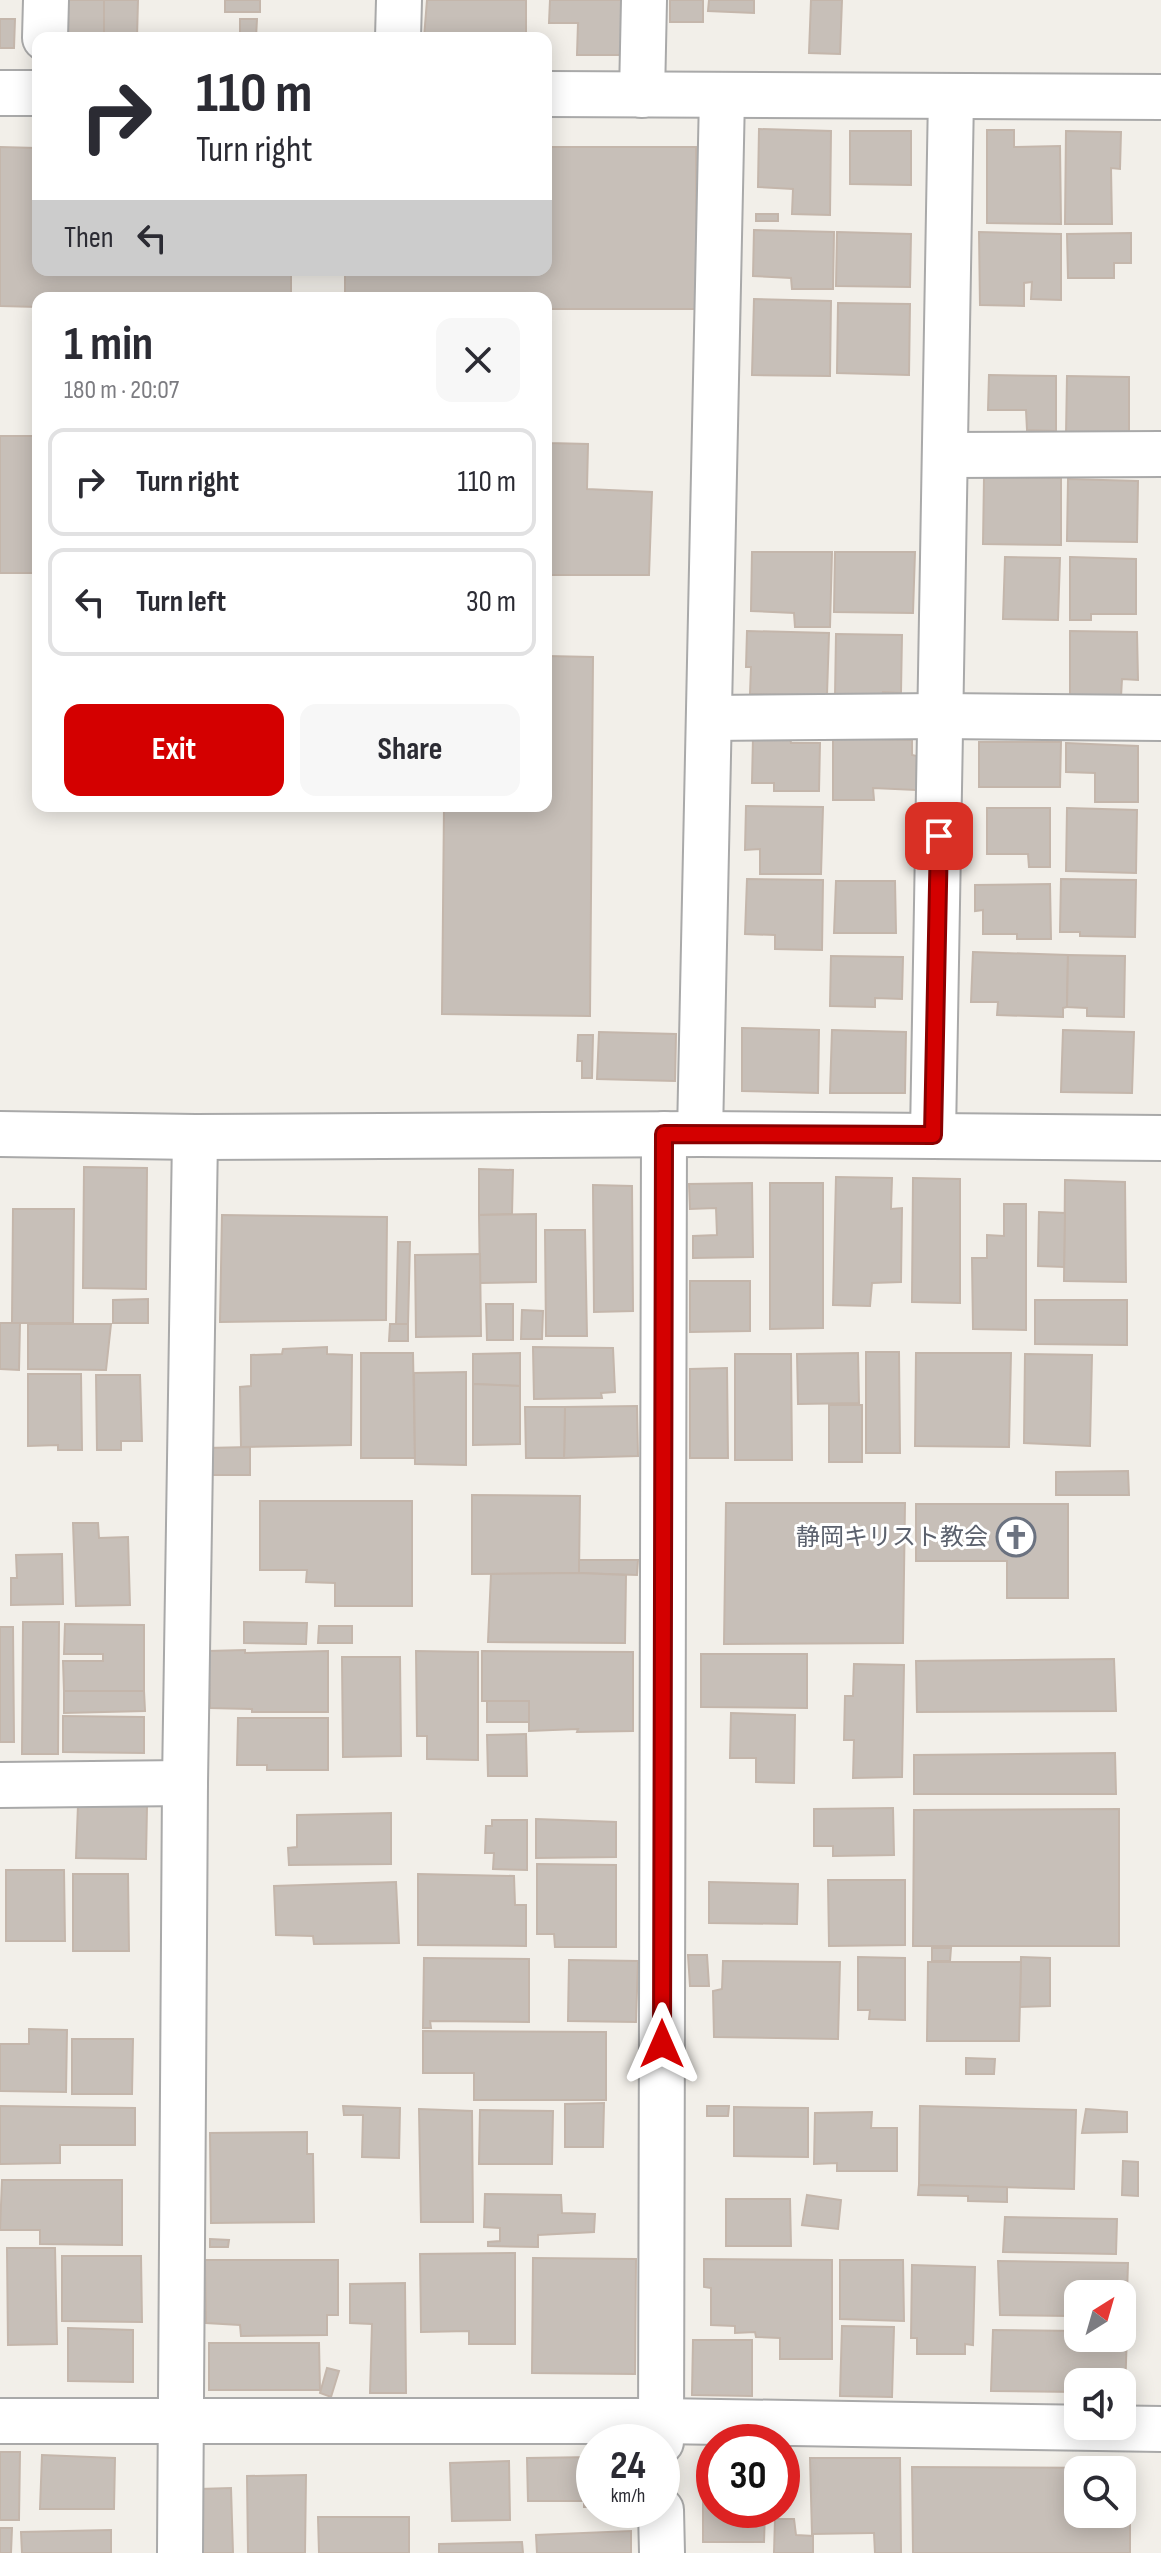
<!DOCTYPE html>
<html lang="en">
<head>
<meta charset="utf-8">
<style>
  body { margin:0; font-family:"Sofia Sans Condensed","Noto Sans JP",sans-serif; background:#f7f7f7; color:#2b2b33; height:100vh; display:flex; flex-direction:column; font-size:30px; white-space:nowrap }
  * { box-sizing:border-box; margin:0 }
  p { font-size:26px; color:#7c7c81 }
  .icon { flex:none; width:44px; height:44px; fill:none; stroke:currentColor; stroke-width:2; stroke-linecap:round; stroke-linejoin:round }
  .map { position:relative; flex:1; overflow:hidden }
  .panel { position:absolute; left:32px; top:292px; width:520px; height:520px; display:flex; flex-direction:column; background:#fff; border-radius:16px; box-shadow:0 4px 20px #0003 }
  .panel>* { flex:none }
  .top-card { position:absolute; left:32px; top:32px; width:520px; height:244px; border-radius:16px; box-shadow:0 4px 20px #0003; background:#fff; color:#2b2b33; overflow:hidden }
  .needle { width:52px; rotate:37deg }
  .buttons { position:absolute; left:1064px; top:2280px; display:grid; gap:16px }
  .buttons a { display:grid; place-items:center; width:72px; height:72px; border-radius:16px; background:#fff; box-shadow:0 4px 20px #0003; font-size:40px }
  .speed { position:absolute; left:576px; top:2424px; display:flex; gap:16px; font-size:40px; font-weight:700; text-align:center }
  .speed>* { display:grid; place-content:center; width:104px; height:104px; border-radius:50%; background:#fff; box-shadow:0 4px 20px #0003; line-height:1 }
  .speed small { font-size:20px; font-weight:400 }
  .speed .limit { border:12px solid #d22; background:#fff; color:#111 }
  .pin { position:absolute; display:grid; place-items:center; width:68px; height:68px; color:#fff; margin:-34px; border-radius:16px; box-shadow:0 4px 12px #0006 }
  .me { position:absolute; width:88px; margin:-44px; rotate:0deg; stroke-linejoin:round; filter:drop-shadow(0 0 6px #0008) }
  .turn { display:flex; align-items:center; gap:28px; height:168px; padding:0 32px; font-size:36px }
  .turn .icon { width:104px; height:104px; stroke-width:2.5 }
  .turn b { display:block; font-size:56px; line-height:68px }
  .then { display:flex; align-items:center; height:76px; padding:0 32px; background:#0003; gap:16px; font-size:30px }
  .round { display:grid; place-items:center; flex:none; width:84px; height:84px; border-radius:16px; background:#f7f7f7 }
  .headline { display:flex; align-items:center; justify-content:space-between; height:136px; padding:0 32px }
  h1 { font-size:48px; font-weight:700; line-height:60px }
  .button { display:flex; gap:16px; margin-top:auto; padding:16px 32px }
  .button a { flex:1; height:92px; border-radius:16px; background:#d40000; color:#fff; font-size:32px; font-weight:700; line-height:92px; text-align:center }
  .button a+a { background:#f7f7f7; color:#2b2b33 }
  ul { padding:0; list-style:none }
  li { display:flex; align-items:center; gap:24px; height:108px; margin:0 16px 12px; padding:0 16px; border:4px solid #e1e1e2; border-radius:16px }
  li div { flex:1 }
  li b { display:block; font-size:30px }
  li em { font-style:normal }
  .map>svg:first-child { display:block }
  .building { fill:#c7bfb8; stroke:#c4b6ab; stroke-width:2; fill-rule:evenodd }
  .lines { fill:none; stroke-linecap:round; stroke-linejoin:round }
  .street-casing { stroke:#a9a9a9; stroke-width:48 }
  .street { stroke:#fff; stroke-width:44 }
  .route-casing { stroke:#8a0000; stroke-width:20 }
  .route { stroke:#d40000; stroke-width:14 }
  .labels { text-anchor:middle; stroke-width:6; stroke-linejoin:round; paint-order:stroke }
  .worship-label { font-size:24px; fill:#5b616d; stroke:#fff; text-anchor:end }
</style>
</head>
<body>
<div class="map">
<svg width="1161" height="2553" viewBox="0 0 1161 2553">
  <rect width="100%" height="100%" fill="#f2efe9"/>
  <g class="building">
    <polygon points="65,0 104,0 104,38 64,38"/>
    <polygon points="104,0 138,0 137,38 104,38"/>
    <rect x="225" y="0" width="35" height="12"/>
    <polygon points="427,0 526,0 526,38 424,38"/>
    <polygon points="550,0 628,0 627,55 577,55 578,23 549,23"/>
    <rect x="670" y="0" width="33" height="22"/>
    <polygon points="709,0 754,0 754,13 708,11"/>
    <polygon points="811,0 842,0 840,54 809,53"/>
    <polygon points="0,19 15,19 14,48 0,48"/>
    <polygon points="240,19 257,19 256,38 240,38"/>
    <polygon points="759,129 831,131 830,215 792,214 793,189 758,187"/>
    <polygon points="987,130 1014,130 1014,147 1060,146 1061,224 987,223"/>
    <polygon points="850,131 911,131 911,185 850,184"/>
    <polygon points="1066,131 1121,132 1120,169 1111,168 1112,224 1065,224"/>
    <polygon points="0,147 36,148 38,270 291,270 291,298 38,298 38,307 0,306"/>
    <polygon points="546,147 696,147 696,309 546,309 546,298 345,298 345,270 546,270"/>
    <rect x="756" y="214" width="22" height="7"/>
    <polygon points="754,230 834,232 833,289 792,289 791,278 753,276"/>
    <polygon points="837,232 911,234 910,287 836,286"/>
    <polygon points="979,232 1061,234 1061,300 1031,299 1032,282 1024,283 1024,306 980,305"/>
    <polygon points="1131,233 1131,263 1114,263 1114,278 1068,278 1067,234"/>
    <polygon points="754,299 831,301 830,376 752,375"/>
    <polygon points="838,303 910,304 909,375 837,373"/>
    <polygon points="989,375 1056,376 1056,431 1027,430 1026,410 988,410"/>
    <polygon points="1067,376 1129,377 1129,432 1099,432 1100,435 1066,435"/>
    <polygon points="546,434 548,434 548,443 588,444 587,489 652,492 649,575 546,575"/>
    <rect x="0" y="436" width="38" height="137"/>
    <polygon points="984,478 1061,478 1061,545 983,544"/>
    <polygon points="1068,479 1138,481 1137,542 1067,541"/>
    <polygon points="752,552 832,552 830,627 795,627 794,613 751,611"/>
    <polygon points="835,552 915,552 913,613 834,612"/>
    <polygon points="1005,557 1060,558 1058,620 1003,619"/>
    <polygon points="1070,557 1136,559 1136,614 1091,614 1091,620 1070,620"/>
    <polygon points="747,631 829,633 827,695 750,694 751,667 746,667"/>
    <polygon points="1070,631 1137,632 1138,680 1122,679 1121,697 1070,696"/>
    <polygon points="836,634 902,635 901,693 883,692 883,697 835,697"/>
    <polygon points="546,656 593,657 590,1016 442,1014 444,806 546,806"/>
    <polygon points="753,737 790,737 791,743 820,743 819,791 774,791 774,783 752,783"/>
    <polygon points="833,738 912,740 912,755 917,756 916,790 873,788 874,800 833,800"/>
    <polygon points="979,742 1061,742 1060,787 979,787"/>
    <polygon points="1066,743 1138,746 1138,802 1095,802 1095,773 1066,772"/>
    <polygon points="746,806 823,807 821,874 760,874 760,849 745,850"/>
    <polygon points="987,808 1050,808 1050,867 1029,867 1028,854 987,854"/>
    <polygon points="1067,808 1137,810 1136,873 1066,871"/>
    <polygon points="747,879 823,880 822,950 775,949 775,935 745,934"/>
    <polygon points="1061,879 1136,880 1135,937 1080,936 1080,932 1060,932"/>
    <polygon points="836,881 895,881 896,933 834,933"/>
    <polygon points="1050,884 1051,939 1017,939 1017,934 983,934 983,910 975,911 975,885"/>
    <polygon points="973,952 1068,955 1067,1007 1063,1008 1063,1017 997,1015 998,1002 971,1002"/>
    <polygon points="1068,955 1125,956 1124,1017 1087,1016 1087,1008 1067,1007"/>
    <polygon points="831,956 903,957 902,999 875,998 875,1007 830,1006"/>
    <polygon points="742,1028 819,1030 818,1093 742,1091"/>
    <polygon points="832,1030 906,1032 905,1093 830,1093"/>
    <polygon points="1063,1030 1134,1032 1132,1093 1061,1092"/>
    <polygon points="599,1032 676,1034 675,1081 597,1079"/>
    <polygon points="578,1035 593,1035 592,1078 582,1078 582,1061 577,1061"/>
    <polygon points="84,1167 147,1168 146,1289 83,1288"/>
    <polygon points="479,1169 513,1170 512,1214 479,1215"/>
    <polygon points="836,1177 892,1178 891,1209 902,1208 901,1282 872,1283 870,1306 833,1305"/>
    <polygon points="913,1178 960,1179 960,1303 912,1302"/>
    <polygon points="1065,1180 1125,1182 1126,1282 1064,1281"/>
    <polygon points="752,1183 753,1257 693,1258 693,1236 717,1235 716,1208 690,1209 689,1184"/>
    <polygon points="770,1183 823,1183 823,1328 770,1329"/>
    <polygon points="593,1185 632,1186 633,1311 594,1312"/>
    <polygon points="1004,1204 1026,1204 1026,1330 973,1329 972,1258 987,1258 987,1235 1004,1236"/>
    <polygon points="13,1209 74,1209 73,1323 12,1323"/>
    <polygon points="1039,1212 1065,1213 1064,1267 1038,1266"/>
    <polygon points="536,1214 536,1282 480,1283 479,1215"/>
    <polygon points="222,1215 387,1217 386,1320 220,1322"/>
    <polygon points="545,1230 585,1230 587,1336 546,1336"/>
    <polygon points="398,1242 410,1242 408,1324 396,1324"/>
    <polygon points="480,1254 481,1336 416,1337 415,1255"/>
    <polygon points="690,1281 750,1281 750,1331 690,1332"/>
    <polygon points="148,1299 148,1323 113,1323 113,1300"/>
    <polygon points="1035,1300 1127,1300 1127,1345 1035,1344"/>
    <polygon points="486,1304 513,1304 513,1340 487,1340"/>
    <polygon points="522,1310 543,1311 542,1339 521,1339"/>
    <polygon points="0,1323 20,1323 19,1370 0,1369"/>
    <polygon points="28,1324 111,1324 106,1370 28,1369"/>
    <polygon points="390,1324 408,1324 408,1341 389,1341"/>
    <polygon points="327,1347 327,1354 352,1355 351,1445 241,1447 240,1387 251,1386 251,1355 282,1354 283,1349"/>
    <polygon points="533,1347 613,1348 615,1392 601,1393 602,1398 534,1399"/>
    <polygon points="866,1352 899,1352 900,1453 866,1453"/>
    <polygon points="361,1353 413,1353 415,1458 361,1458"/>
    <polygon points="520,1353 520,1386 473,1384 473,1354"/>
    <polygon points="858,1353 859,1403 798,1404 797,1354"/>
    <polygon points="916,1353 1011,1353 1009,1447 915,1446"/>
    <polygon points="735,1354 791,1354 792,1460 735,1460"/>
    <polygon points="1025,1354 1092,1355 1090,1446 1024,1443"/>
    <polygon points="727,1368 728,1458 690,1458 690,1369"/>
    <polygon points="466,1372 466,1465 415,1464 414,1373"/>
    <polygon points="28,1374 81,1374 82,1450 58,1450 58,1445 28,1446"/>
    <polygon points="96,1375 140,1375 142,1441 121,1441 121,1450 97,1450"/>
    <polygon points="473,1384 520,1386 520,1444 473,1445"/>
    <rect x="829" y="1405" width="33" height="57"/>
    <polygon points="637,1406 638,1456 564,1458 565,1407"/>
    <polygon points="525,1407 565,1407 564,1458 526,1458"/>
    <polygon points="250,1447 250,1475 206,1475 206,1448"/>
    <polygon points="1128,1471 1129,1495 1056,1495 1056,1472"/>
    <polygon points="472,1495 580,1496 579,1573 472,1574"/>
    <polygon points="260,1501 412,1501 412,1606 335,1606 335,1583 306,1582 307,1570 260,1570"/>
    <polygon points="726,1503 905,1503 903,1643 724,1644"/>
    <polygon points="916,1504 1068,1504 1068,1598 1007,1598 1007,1561 916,1561"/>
    <polygon points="73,1523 98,1523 99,1538 128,1537 130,1605 76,1606"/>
    <polygon points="62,1554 63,1604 11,1605 11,1578 17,1578 16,1555"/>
    <polygon points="579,1560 638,1560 637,1575 579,1573"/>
    <polygon points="579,1573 626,1575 625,1643 488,1642 491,1574"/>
    <polygon points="23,1622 59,1622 58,1754 22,1754"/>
    <polygon points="244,1622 307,1623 306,1644 244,1643"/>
    <polygon points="65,1624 144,1625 144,1691 64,1691 63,1661 103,1661 103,1654 64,1654"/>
    <polygon points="319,1626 352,1626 352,1643 318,1643"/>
    <polygon points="0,1627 13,1627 14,1742 0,1742"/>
    <polygon points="245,1650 245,1653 328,1651 328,1712 252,1712 252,1709 210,1708 209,1651"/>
    <polygon points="416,1651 478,1652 478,1760 427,1759 427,1736 417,1736"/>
    <polygon points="482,1651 633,1652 633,1731 577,1732 578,1729 529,1731 529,1701 482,1701"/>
    <polygon points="701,1654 807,1654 807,1708 701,1707"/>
    <polygon points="342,1657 400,1657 401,1756 343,1757"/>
    <polygon points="1114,1659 1116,1711 917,1712 916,1661"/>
    <polygon points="854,1664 904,1665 902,1777 853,1778 854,1740 844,1740 845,1696 853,1696"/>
    <polygon points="64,1691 144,1691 145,1711 64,1713"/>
    <rect x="487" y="1701" width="42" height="21"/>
    <polygon points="731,1713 795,1715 794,1783 756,1782 756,1758 730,1758"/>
    <polygon points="63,1716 144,1717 144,1753 63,1752"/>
    <polygon points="238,1718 328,1718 328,1770 267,1770 267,1765 237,1765"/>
    <polygon points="526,1734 527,1776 488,1776 487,1735"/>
    <polygon points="1115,1753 1116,1794 914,1794 914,1755"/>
    <polygon points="78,1805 147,1806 146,1859 76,1858"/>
    <polygon points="893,1808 894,1855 833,1856 833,1846 814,1846 814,1809"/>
    <polygon points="1119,1809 1119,1946 913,1946 914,1810"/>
    <polygon points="391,1813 391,1864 289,1865 288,1848 297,1847 297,1815"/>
    <polygon points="536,1819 616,1822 616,1857 536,1858"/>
    <polygon points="492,1820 527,1820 527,1870 493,1869 494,1853 485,1853 486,1826 492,1826"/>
    <polygon points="537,1864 616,1865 616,1947 555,1947 554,1934 537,1934"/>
    <polygon points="6,1870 64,1870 65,1941 6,1941"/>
    <polygon points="73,1874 128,1874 129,1951 73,1951"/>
    <polygon points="418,1874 514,1876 515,1905 526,1905 526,1946 418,1945"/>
    <polygon points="828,1880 905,1880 905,1945 829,1946"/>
    <polygon points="396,1882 399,1943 314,1944 313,1936 276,1935 274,1886"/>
    <polygon points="709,1882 798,1884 797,1924 709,1923"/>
    <polygon points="932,1948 951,1948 950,1961 932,1961"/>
    <polygon points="688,1955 707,1955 709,1986 690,1986"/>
    <polygon points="858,1957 905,1958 905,2020 869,2019 870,2010 858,2010"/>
    <polygon points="1021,1957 1050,1958 1050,2006 1020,2007"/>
    <polygon points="424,1958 529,1959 529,2022 430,2021 431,2028 423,2028"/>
    <polygon points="569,1960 638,1961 636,2022 568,2021"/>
    <polygon points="723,1961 840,1962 838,2039 714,2037 713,1991 722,1989"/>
    <polygon points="928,1962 1021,1962 1019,2041 927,2041"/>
    <polygon points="29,2029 67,2030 66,2092 0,2091 0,2044 29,2044"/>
    <polygon points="423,2031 606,2032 606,2100 474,2100 474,2073 423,2073"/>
    <polygon points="72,2039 133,2039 132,2094 72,2094"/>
    <polygon points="966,2058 995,2059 994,2074 966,2074"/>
    <polygon points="604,2103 603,2147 565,2147 565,2104"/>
    <polygon points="0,2106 135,2108 135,2145 60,2145 60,2163 0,2164"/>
    <polygon points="343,2106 400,2108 399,2158 362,2157 363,2115 344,2115"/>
    <polygon points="707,2106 729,2106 728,2116 707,2116"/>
    <polygon points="920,2106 1076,2110 1074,2189 919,2185"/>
    <polygon points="734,2107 808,2108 808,2157 734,2156"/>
    <polygon points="419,2109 472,2111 473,2222 421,2222"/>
    <polygon points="1086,2109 1127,2112 1127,2132 1082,2133"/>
    <polygon points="480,2110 553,2111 552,2164 479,2164"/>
    <polygon points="872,2112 871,2128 897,2128 897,2171 837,2171 837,2163 814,2164 815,2113"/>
    <polygon points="307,2132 307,2154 313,2154 314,2222 211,2223 210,2133"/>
    <polygon points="1123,2161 1138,2162 1138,2196 1122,2195"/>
    <polygon points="2,2180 122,2180 122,2245 40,2244 40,2230 0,2230"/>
    <polygon points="919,2185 1007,2187 1007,2202 968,2201 968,2196 918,2195"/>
    <polygon points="485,2194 561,2195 562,2213 595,2214 594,2232 538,2235 538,2247 488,2246 488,2242 500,2241 500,2228 484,2227"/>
    <polygon points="807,2195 841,2200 838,2229 802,2225"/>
    <polygon points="726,2199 790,2199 791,2246 726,2246"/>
    <polygon points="1005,2217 1117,2219 1116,2254 1003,2252"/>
    <polygon points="210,2239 229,2240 228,2247 210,2247"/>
    <polygon points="7,2248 55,2248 57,2344 8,2345"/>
    <polygon points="515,2253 515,2344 469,2344 469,2331 421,2332 420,2254"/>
    <polygon points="62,2256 141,2256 142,2322 62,2321"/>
    <polygon points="533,2258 636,2259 635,2374 532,2373"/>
    <polygon points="704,2259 832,2260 832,2359 780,2359 780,2338 756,2337 755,2332 735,2333 735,2326 711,2325 711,2288 704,2287"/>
    <polygon points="205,2260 338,2260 338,2315 327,2315 327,2335 241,2336 240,2325 206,2323"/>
    <polygon points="840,2260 903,2260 904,2321 840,2319"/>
    <polygon points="998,2261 1128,2263 1127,2294 1078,2294 1078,2302 1069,2302 1070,2316 1000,2315"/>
    <polygon points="912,2265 975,2267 973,2345 965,2344 965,2354 917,2354 917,2338 911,2338"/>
    <polygon points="405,2283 406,2393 370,2393 372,2324 350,2323 350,2284"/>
    <polygon points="842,2326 894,2327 892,2397 840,2396"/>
    <polygon points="68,2328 133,2330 133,2382 68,2381"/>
    <polygon points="993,2330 1078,2331 1078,2338 1122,2338 1122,2332 1127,2332 1125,2393 1122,2393 1122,2382 1078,2382 1078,2392 991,2391"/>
    <polygon points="693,2340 752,2340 752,2396 692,2395"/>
    <polygon points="209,2343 319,2343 320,2390 209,2390"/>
    <polygon points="327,2368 339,2371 331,2397 320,2393"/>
    <polygon points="0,2452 20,2452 19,2520 0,2520"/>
    <polygon points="42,2455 115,2458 114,2509 40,2509"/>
    <polygon points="594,2457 594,2507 584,2507 584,2501 528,2501 527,2458"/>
    <polygon points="810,2458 900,2458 901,2553 875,2553 874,2533 872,2533 812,2534"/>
    <polygon points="509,2461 510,2520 452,2521 450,2463"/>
    <polygon points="714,2461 714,2510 765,2510 764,2542 703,2542 703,2462"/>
    <path d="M912,2467l218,1v85h-217zM1078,2470h44v44h-44z"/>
    <polygon points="306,2475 305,2553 248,2553 247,2476"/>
    <polygon points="231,2488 233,2553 201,2553 199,2489"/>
    <polygon points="318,2517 409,2517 409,2553 319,2553"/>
    <polygon points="775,2519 794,2519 796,2535 813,2536 813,2553 774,2553"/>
    <polygon points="0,2528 12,2528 11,2553 0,2553"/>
    <polygon points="111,2530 111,2553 22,2553 21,2532"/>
    <polygon points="631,2531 631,2553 537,2553 536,2535"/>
    <polygon points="522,2542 523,2553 439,2553 439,2544"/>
  </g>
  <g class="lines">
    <defs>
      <g id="street">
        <polyline points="45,38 46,0"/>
        <polyline points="398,38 399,0"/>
        <polyline points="0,93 38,93"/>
        <polyline points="546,94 1161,97"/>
        <polyline points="642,95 644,0"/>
        <polyline points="945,455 1161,454"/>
        <polyline points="709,718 941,716 1161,718"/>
        <polyline points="0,1134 195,1137 700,1134 1161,1138"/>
        <polyline points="700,1134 722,96"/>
        <polyline points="933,1135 951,96"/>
        <polyline points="0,1785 185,1783"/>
        <polyline points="0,2421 661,2421 1161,2429"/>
        <polyline points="661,2442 664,1134"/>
        <polyline points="661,2510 662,2553"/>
        <polyline points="180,2553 185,1783 195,1137"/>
      </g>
    </defs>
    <use href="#street" class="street-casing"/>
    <use href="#street" class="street"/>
  </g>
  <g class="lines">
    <defs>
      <polyline id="route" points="662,2044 664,1134 933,1135 939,836"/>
    </defs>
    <use href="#route" class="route-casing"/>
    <use href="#route" class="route"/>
  </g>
  <defs>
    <symbol id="church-ring" viewBox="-11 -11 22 22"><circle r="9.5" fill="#fff" stroke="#6b7280" stroke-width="1.5"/><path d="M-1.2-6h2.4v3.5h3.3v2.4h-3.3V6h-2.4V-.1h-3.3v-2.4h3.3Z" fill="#6b7280"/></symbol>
  </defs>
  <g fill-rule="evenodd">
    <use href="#church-ring" x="994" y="1515" width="44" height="44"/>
  </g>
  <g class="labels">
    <g class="worship-label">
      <text x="988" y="1545">静岡キリスト教会</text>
    </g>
  </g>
</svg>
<div class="buttons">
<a><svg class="needle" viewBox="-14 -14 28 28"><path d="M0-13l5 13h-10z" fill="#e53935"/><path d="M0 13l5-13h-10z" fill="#7c7c81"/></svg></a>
<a><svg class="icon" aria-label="sound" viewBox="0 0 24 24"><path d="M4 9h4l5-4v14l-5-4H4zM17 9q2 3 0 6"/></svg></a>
<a><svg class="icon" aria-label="search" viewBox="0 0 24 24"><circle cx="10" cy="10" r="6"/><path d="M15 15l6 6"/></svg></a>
</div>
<div class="speed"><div>24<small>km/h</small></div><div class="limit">30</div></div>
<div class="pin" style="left:939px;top:836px;background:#d93025"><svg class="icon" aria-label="arrive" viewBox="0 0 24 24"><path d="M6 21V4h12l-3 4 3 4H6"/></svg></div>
<svg class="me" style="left:662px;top:2044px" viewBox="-20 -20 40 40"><path d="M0-17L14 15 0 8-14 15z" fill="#d40000" stroke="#fff" stroke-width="4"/></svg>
<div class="top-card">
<div class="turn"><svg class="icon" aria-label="right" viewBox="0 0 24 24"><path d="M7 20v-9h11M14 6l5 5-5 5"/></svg><div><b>110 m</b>Turn right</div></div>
<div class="then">Then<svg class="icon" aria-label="left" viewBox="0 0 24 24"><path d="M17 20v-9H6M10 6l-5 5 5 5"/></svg></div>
</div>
<section class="panel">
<div class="headline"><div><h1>1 min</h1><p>180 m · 20:07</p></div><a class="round"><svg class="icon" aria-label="close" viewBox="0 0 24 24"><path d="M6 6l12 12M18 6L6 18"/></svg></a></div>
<ul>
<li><svg class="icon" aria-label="right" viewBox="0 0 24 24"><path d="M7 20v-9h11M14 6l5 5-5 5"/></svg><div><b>Turn right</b></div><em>110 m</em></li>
<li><svg class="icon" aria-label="left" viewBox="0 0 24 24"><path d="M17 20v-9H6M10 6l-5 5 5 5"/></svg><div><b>Turn left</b></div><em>30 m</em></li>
</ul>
<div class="button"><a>Exit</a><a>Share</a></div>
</section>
</div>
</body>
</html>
